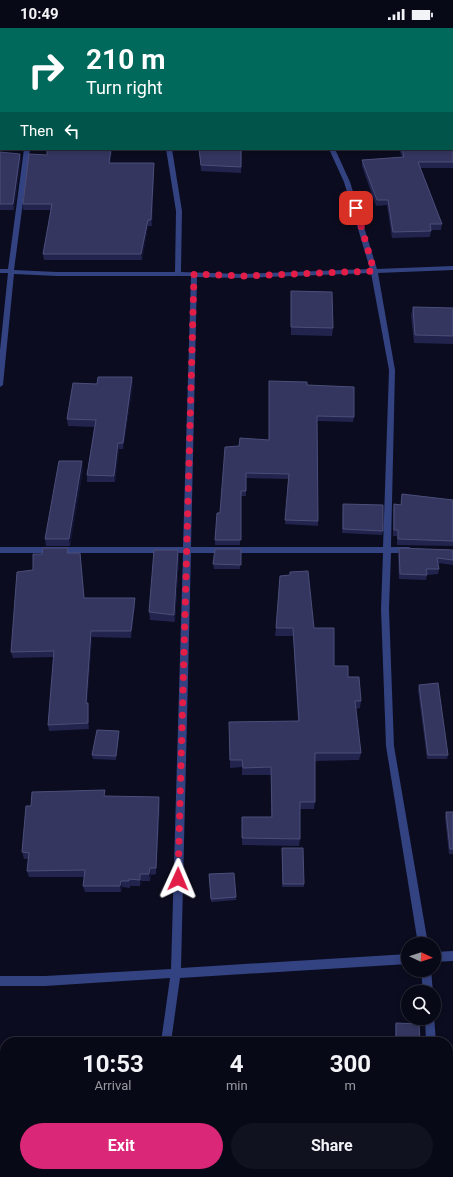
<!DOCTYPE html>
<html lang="en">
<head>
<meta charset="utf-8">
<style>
  body { margin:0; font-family:Roboto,sans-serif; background:#111220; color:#f1f3f6; height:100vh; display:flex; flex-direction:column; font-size:15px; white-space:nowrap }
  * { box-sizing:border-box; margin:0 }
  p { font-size:13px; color:#989aa1 }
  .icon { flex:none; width:22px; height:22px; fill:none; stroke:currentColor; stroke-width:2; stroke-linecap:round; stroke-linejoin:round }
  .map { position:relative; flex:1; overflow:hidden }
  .details { position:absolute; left:0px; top:1009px; width:453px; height:140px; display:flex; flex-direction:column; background:#080917; border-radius:16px 16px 0 0; box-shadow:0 2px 6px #0003,0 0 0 1px #292a36 }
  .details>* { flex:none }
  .guide { position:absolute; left:0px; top:0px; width:453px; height:122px; box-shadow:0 2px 6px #0003,0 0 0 1px #292a36; background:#00695c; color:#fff; overflow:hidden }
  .needle { width:26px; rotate:93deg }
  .tools { position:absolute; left:401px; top:909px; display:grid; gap:8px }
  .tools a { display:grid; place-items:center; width:40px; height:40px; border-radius:50%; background:#080917; box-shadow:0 2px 6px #0003,0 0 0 1px #292a36; font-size:20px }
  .pin { position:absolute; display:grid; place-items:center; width:34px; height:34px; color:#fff; margin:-17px; border-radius:8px; box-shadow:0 2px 6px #0006 }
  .me { position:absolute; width:44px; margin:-22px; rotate:1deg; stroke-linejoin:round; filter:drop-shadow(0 0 3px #0008) }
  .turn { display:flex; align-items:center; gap:14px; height:84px; padding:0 20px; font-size:18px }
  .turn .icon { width:52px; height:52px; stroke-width:2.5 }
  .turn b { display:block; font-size:28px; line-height:34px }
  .then { display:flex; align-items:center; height:38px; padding:0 20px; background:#0003; gap:8px; font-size:15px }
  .eta { display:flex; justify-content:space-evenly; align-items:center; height:68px; text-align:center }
  .eta b { font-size:24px; font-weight:700; line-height:28px }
  .action { display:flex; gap:8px; margin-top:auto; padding:8px 20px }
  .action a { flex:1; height:46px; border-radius:24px; background:#db2777; color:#fff; font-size:16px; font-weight:700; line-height:46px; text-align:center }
  .action a+a { background:#111220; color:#f1f3f6 }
  .status { display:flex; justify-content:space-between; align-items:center; height:28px; padding:0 20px; background:#080917; direction:ltr }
  .status svg { height:11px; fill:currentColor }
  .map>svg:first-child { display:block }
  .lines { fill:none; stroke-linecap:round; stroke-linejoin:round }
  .minor { fill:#334280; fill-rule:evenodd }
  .wall { fill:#22244d }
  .shaded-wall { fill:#121333 }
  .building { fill:#343660; stroke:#4b4e79 }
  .route { stroke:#e11d48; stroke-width:7; stroke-dasharray:0 12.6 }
</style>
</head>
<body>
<div class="status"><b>10:49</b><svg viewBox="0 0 49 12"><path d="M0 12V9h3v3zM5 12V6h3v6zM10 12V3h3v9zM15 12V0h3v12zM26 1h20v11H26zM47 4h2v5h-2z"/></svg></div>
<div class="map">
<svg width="453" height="1149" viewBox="0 0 453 1149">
  <rect width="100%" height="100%" fill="#0b0c1f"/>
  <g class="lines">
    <g class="minor">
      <rect x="163" y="0" width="6" height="1"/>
      <polygon points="294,0 300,0 301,1 295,1"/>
      <polygon points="444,0 450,0 451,1 445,1"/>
      <rect x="0" y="92" width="1" height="4"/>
      <path d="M24,121h6l-16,121 43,2h118l1,-61 -10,-62h6l10,62 -1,61 62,2 127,-5 -26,-87 -15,-33h6l15,33 27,87 76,-3v4l-75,3 17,97 -4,177h18l4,3 -4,3h-18l-2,56 5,137 34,198h-10l-32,-198 -5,-137 2,-56h-192l-10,415 227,-14v10l-228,14 -9,64h-10l9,-64 -125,8h-45v-10h45l126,-7 12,-416h-183v-6h183l8,-271h-134l-43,-2 -11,111 -3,2v-37l8,-77h-8v-4h8zM371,245l18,97 -6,177h-192l6,-270 46,1z"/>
      <polygon points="453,923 453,933 434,934 434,924"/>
      <polygon points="421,942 431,942 433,964 423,964"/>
      <polygon points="434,988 436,1014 426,1014 425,990 434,990"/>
      <rect x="142" y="1144" width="10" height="5"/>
      <polygon points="436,1144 446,1144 447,1149 437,1149"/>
    </g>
  </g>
  <g class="wall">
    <polygon points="0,0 122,0 122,1 1,1 1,59 0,59"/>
    <polygon points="452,20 453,21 453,140 420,140 442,196 441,202 431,202 430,209 392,210 387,177 376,178 362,138 362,132 402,129 399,121 452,121"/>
    <polygon points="47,121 112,121 110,135 154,141 152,198 148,198 142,232 44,232 43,226 51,182 23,182 23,176 47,127"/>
    <polygon points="199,121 242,121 241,145 201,143"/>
    <polygon points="0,124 20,126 21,132 14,182 0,182"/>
    <polygon points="291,263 333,300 332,308 291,307"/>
    <polygon points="413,279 453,280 453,316 414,315 411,287"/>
    <polygon points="132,349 133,356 123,421 119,421 115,454 87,454 87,447 94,399 68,398 67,391 97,356"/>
    <polygon points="307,357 354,389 353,394 317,393 318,498 285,496 288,451 246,450 246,468 241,468 240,517 215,517 215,512 220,485 239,418 269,412"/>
    <polygon points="83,441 70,518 46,518 45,511"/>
    <polygon points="402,466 453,472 453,518 397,517 397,508 393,508 393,482 394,476 401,477"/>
    <polygon points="343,476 383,503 382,507 342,505"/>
    <polygon points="399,520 453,522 453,537 438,535 439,541 438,546 427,547 426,552 399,551 398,526"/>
    <polygon points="241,521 240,541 214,541 213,536"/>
    <polygon points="178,522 179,530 175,594 150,592 149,584"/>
    <polygon points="69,525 80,525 84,570 135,576 131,610 92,609 87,675 89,681 89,701 49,703 48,697 54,629 13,630 11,624 33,542"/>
    <polygon points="290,544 314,600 334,638 348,649 361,673 360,680 356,681 361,725 359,732 315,733 315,774 314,781 300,781 300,811 299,818 242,817 242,789 271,789 271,747 242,747 242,739 230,740 229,702 298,693 293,608 275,608 276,600 290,547"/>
    <polygon points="419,657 448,727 447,731 427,731 418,662"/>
    <polygon points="119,703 119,707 116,732 93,731 92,727"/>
    <polygon points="106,769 160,776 156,846 151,847 150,853 141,853 140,858 130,858 130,860 122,859 121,864 85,864 83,858 84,849 29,849 27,843 28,831 24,831 22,824 31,778"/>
    <polygon points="446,784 453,784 453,826 449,826 445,789"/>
    <polygon points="282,820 304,856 304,859 282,859"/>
    <polygon points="209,846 236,869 236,872 211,874"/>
    <polygon points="396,995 420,1014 395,1014 395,998"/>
    <polygon points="5,1066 5,1104 0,1103 0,1081 1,1084"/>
  </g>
  <g class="shaded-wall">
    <polygon points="111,121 112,121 110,141 109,135"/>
    <polygon points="20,126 21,132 14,182 13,176"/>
    <polygon points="154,135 154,141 152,198 151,192"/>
    <polygon points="148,192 148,198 142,232 141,226"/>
    <polygon points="132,349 133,356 123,421 123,415"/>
    <polygon points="118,415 119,421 115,454 114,448"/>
    <polygon points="82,433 83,441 70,518 69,511"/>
    <polygon points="178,522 179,530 175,594 174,587"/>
    <polygon points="80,525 81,531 85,577 84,570"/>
    <polygon points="135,570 135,576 131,610 131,603"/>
    <polygon points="91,603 92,609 87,681 86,675"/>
    <polygon points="88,675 89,681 89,701 88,695"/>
    <polygon points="119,703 119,707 116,732 116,728"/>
    <polygon points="159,769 160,776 156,846 156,840"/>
    <polygon points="150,840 151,847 150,853 149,846"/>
    <polygon points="140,846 141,853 140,858"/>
    <polygon points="121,853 122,859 121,864 120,858"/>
  </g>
  <g class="building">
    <polygon points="0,0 121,0 121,1 1,1 1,53 0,53"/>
    <rect x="229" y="0" width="46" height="1"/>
    <polygon points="329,0 351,0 351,1 330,1"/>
    <rect x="398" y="0" width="33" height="1"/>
    <polygon points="452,6 453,6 453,11 452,12"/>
    <polygon points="452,20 453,21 453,83 452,83"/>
    <polygon points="452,85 453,89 453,134 418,134 442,196 430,196 431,203 393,204 388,172 377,172 362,132 404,129 402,121 452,121"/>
    <polygon points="47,121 111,121 109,135 154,135 151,192 148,192 141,226 43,226 52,176 23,176 29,126 47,127"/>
    <polygon points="199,121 241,121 241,139 201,137"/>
    <polygon points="0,124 20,126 13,176 0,176"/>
    <polygon points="291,263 332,264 333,300 291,299"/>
    <polygon points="413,279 453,280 453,308 415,307"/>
    <polygon points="98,349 132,349 123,415 118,415 114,448 87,447 96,392 67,391 73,355 97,356"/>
    <polygon points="269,353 307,354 307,357 354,359 354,389 317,388 318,493 285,492 289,446 246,445 246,463 241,463 241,512 215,512 217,485 220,485 225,419 239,418 240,410 269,412"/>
    <polygon points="59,433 82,433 69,511 45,511"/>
    <polygon points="402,466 453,472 453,513 398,511 398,502 394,502 394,476 401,477"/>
    <polygon points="343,476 383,477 383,503 343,501"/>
    <polygon points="43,520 68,520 67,525 80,525 84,570 135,570 131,603 91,603 86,675 88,675 88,695 48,697 54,623 11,624 17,544 33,542 33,526 42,526"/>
    <polygon points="399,520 453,522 453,532 437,530 439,541 426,541 427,547 400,546"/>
    <polygon points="215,521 241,521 241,537 213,536"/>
    <polygon points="154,522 178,522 174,587 149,584"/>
    <polygon points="308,543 314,600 334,600 334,638 348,638 348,649 359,649 361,673 355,673 361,725 315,725 315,774 300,774 300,811 242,810 242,789 272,789 271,739 243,740 242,732 230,732 229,694 299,693 293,600 276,600 280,548 290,547 290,544"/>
    <polygon points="438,655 448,727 428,727 419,657"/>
    <polygon points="97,702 119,703 116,728 92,727"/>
    <polygon points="105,762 104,768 159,769 156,840 150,840 149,846 140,846 140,852 129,851 129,853 121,853 120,858 83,858 85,842 27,843 29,825 22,824 26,778 31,778 32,764"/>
    <polygon points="446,784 453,784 453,821 450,821"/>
    <polygon points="282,820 303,820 304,856 283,856"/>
    <polygon points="234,845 236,869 211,871 209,846"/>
    <polygon points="396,995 419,996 420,1014 396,1014"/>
    <polygon points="5,1066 5,1100 0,1099 0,1089"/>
    <polygon points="0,1146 5,1146 4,1149 0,1149"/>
  </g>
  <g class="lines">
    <polyline class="route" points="178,851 194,246 243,248 374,243 356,180"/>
  </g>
</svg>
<div class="tools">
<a><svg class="needle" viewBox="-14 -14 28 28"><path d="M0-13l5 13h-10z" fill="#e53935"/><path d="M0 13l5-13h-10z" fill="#989aa1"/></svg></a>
<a><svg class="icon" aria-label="search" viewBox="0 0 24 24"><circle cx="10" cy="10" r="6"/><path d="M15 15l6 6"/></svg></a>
</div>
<div class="pin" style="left:356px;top:180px;background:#d93025"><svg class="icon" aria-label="arrive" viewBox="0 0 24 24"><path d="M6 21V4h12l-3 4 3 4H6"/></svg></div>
<svg class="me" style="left:178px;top:851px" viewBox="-20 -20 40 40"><path d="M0-17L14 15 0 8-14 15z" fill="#e11d48" stroke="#fff" stroke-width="4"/></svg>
<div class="guide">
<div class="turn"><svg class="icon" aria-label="right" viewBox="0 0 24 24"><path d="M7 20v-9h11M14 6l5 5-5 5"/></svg><div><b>210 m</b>Turn right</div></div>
<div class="then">Then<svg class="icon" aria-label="left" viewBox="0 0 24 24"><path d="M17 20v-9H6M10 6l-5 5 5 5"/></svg></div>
</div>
<section class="details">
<div class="eta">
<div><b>10:53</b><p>Arrival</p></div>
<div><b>4</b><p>min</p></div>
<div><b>300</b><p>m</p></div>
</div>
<div class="action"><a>Exit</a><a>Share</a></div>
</section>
</div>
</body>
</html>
